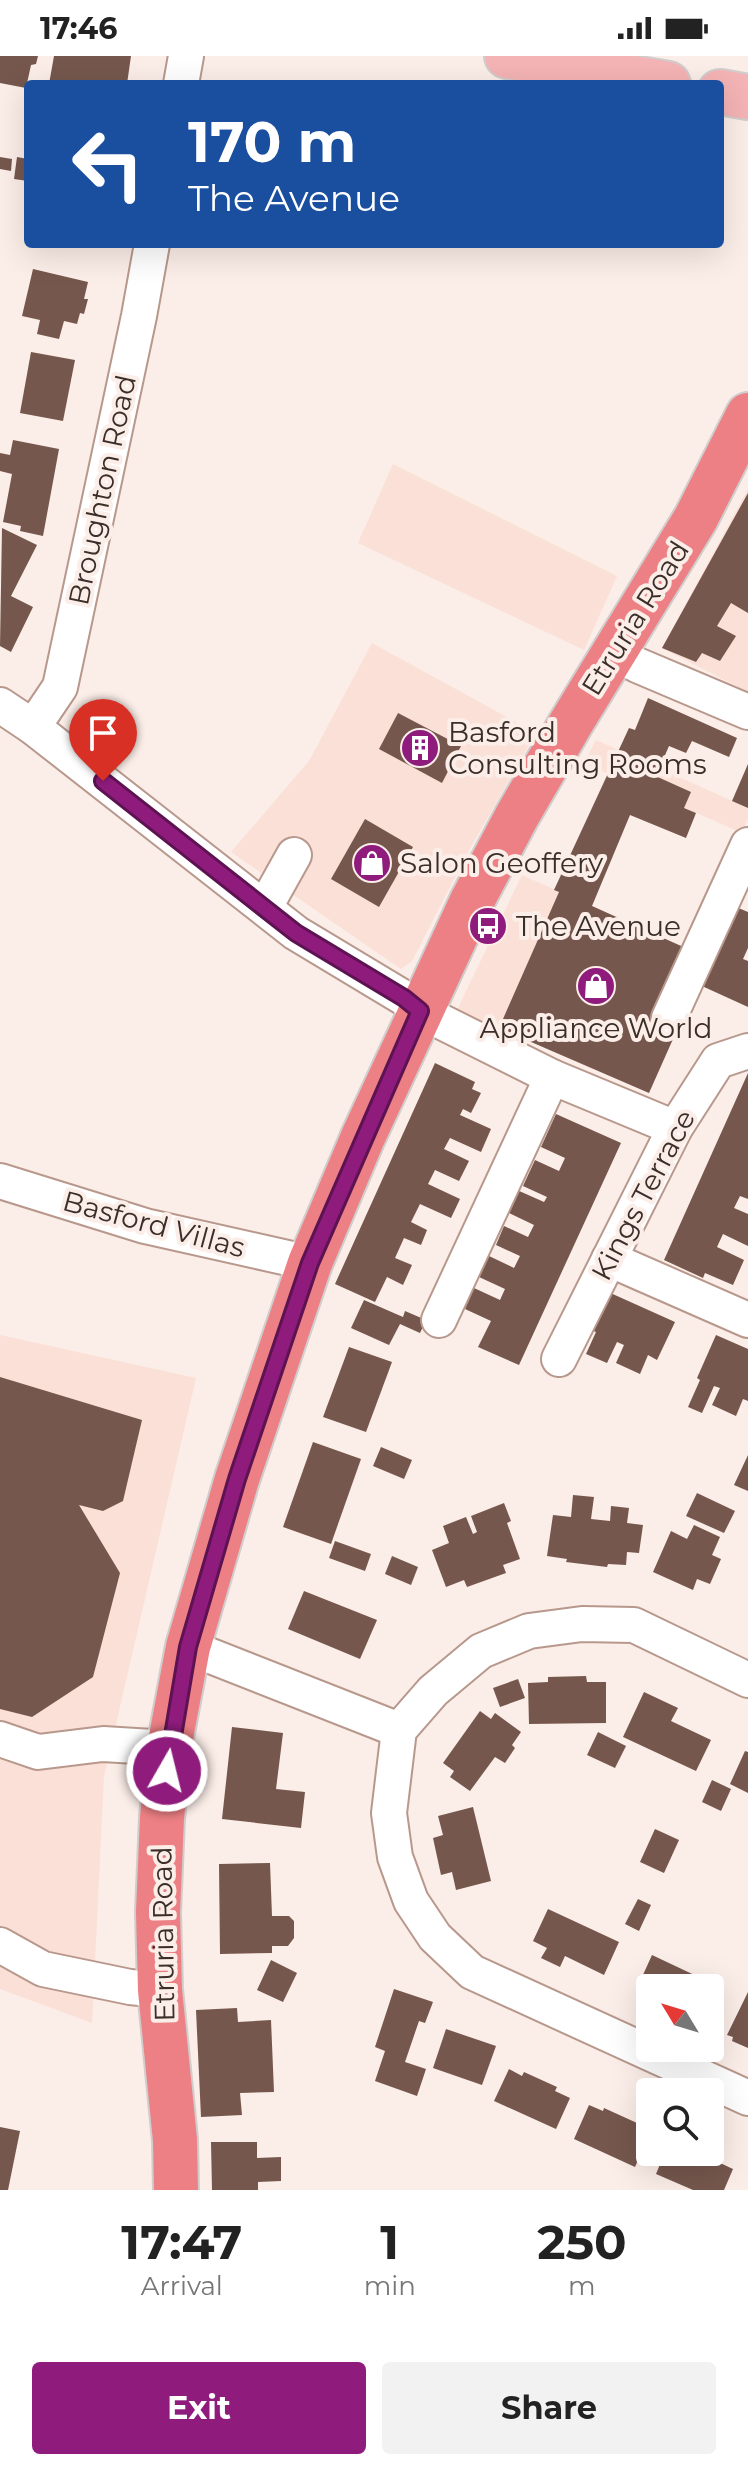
<!DOCTYPE html>
<html lang="en">
<head>
<meta charset="utf-8">
<style>
  body { margin:0; font-family:Montserrat,sans-serif; background:#f2f2f2; color:#222; height:100vh; display:flex; flex-direction:column; font-size:30px; white-space:nowrap }
  * { box-sizing:border-box; margin:0 }
  p { font-size:26px; color:#767676 }
  .icon { flex:none; width:44px; height:44px; fill:none; stroke:currentColor; stroke-width:2; stroke-linecap:round; stroke-linejoin:round }
  .map { position:relative; height:2134px; overflow:hidden }
  .drawer { display:flex; flex-direction:column; background:#fff; flex:1 }
  .drawer>* { flex:none }
  .banner { position:absolute; left:24px; top:24px; width:700px; height:168px; border-radius:8px; box-shadow:0 8px 32px #0002; background:#1a4fa0; color:#fff; overflow:hidden }
  .needle { width:52px; rotate:308deg }
  .controls { position:absolute; left:636px; top:1918px; display:grid; gap:16px }
  .controls a { display:grid; place-items:center; width:88px; height:88px; border-radius:8px; background:#fff; box-shadow:0 8px 32px #0002; font-size:40px }
  .pin { position:absolute; display:grid; place-items:center; width:68px; height:68px; color:#fff; margin:-82px -34px; border-radius:50% 50% 50% 0; rotate:-45deg; box-shadow:0 0 8px #0007 }
  .pin .icon { rotate:45deg }
  .me { position:absolute; width:88px; margin:-44px; rotate:8deg; stroke-linejoin:round; filter:drop-shadow(0 0 6px #0008) }
  .turn { display:flex; align-items:center; gap:28px; height:168px; padding:0 32px; font-size:36px }
  .turn .icon { width:104px; height:104px; stroke-width:2.5 }
  .turn b { display:block; font-size:56px; line-height:68px }
  .eta { display:flex; justify-content:space-evenly; align-items:center; height:136px; text-align:center }
  .eta b { font-size:48px; font-weight:700; line-height:56px }
  .action { display:flex; gap:16px; margin-top:auto; padding:16px 32px }
  .action a { flex:1; height:92px; border-radius:8px; background:#8f1c7d; color:#fff; font-size:32px; font-weight:700; line-height:92px; text-align:center }
  .action a+a { background:#f2f2f2; color:#222 }
  .status { display:flex; justify-content:space-between; align-items:center; height:56px; padding:0 40px; background:#fff; direction:ltr }
  .status svg { height:22px; fill:currentColor }
  .map>svg:first-child { display:block }
  .built { fill:#fae0d7 }
  .building { fill:#75574d }
  .lines { fill:none; stroke-linecap:round; stroke-linejoin:round }
  .minor-casing { stroke:#b8988c; stroke-width:38 }
  .major-casing { stroke:#d0cdcc; stroke-width:48 }
  .highway-casing { stroke:#d0cdcc; stroke-width:48 }
  .minor { stroke:#fff; stroke-width:34 }
  .major { stroke:#f4b3b5; stroke-width:44 }
  .highway { stroke:#ed8084; stroke-width:44 }
  .route-casing { stroke:#5d1251; stroke-width:20 }
  .route { stroke:#8f1c7d; stroke-width:14 }
  .labels { text-anchor:middle; stroke-width:8; stroke-linejoin:round; paint-order:stroke }
  .street-label { font-size:28px; fill:#3b2e29; stroke:#fbede7 }
  .poi-label { font-size:28px; fill:#3b2e29; stroke:#fbede7; text-anchor:start }
</style>
</head>
<body>
<div class="status"><b>17:46</b><svg viewBox="0 0 49 12"><path d="M0 12V9h3v3zM5 12V6h3v6zM10 12V3h3v9zM15 12V0h3v12zM26 1h20v11H26zM47 4h2v5h-2z"/></svg></div>
<div class="map">
<svg width="748" height="2134" viewBox="0 0 748 2134">
  <rect width="100%" height="100%" fill="#fbede7"/>
  <g class="built">
    <polygon points="393,408 617,520 584,594 358,487"/>
    <polygon points="748,433 748,636 662,592"/>
    <polygon points="372,587 536,677 468,796 412,905 401,913 231,796 309,705"/>
    <polygon points="596,684 748,752 748,762 742,777 584,707"/>
    <polygon points="522,819 690,894 677,974 649,1037 457,954"/>
    <polygon points="0,1279 196,1322 104,1720 92,1967 0,1933"/>
  </g>
  <g class="building">
    <polygon points="0,0 38,0 36,8 31,9 26,32 0,27"/>
    <polygon points="54,0 131,0 127,28 49,28"/>
    <polygon points="0,101 12,103 11,115 0,113"/>
    <polygon points="17,101 28,103 28,125 14,123"/>
    <polygon points="33,213 88,226 84,243 88,243 84,258 80,257 77,268 64,265 59,283 37,278 40,264 22,260"/>
    <polygon points="31,296 75,304 63,365 20,357"/>
    <polygon points="13,384 59,393 43,480 20,475 21,470 3,466 12,418 0,415 0,397 10,399"/>
    <polygon points="748,437 748,557 731,547 717,570 736,580 720,605 702,597 696,606 662,592"/>
    <polygon points="2,472 37,489 11,540 33,551 11,596 0,590"/>
    <polygon points="648,642 737,682 729,701 692,685 686,697 669,690 659,713 654,711 651,718 691,736 684,752 696,757 686,782 630,759 592,850 690,894 677,974 649,1037 499,972 559,836 554,834 629,672 635,674"/>
    <polygon points="398,657 461,690 442,727 379,693"/>
    <polygon points="748,708 748,752 732,745"/>
    <polygon points="365,763 413,791 379,851 331,823"/>
    <polygon points="736,851 748,856 748,892 743,903 748,905 748,951 691,925"/>
    <polygon points="435,1007 475,1026 472,1033 481,1037 471,1057 463,1053 460,1059 491,1073 481,1096 450,1082 444,1093 469,1105 459,1125 435,1114 428,1128 460,1143 451,1162 420,1148 411,1166 427,1174 421,1189 404,1182 395,1202 412,1209 403,1229 387,1221 375,1246 335,1228"/>
    <polygon points="748,1017 748,1143 740,1140 734,1152 748,1158 748,1190 723,1178 717,1191 744,1204 733,1229 705,1217 703,1222 664,1204"/>
    <polygon points="556,1058 621,1087 519,1309 478,1291 491,1265 465,1253 474,1232 500,1244 505,1233 479,1221 489,1200 514,1212 520,1200 496,1189 504,1170 528,1181 534,1169 507,1156 517,1134 544,1146 547,1141 523,1130 535,1104 559,1115 565,1102 541,1091"/>
    <polygon points="606,1235 675,1266 657,1304 648,1299 640,1318 616,1307 624,1289 617,1286 607,1307 586,1298 596,1276 589,1273"/>
    <polygon points="364,1244 403,1261 405,1255 426,1264 420,1277 400,1268 389,1289 351,1272"/>
    <polygon points="716,1279 748,1293 748,1345 743,1343 736,1360 712,1349 720,1332 714,1330 702,1357 688,1351 700,1324 697,1322"/>
    <polygon points="349,1291 392,1306 366,1376 323,1361"/>
    <polygon points="0,1321 142,1364 123,1445 103,1455 79,1449 120,1517 93,1621 32,1661 0,1653"/>
    <polygon points="313,1386 361,1403 331,1488 283,1471"/>
    <polygon points="381,1391 412,1404 404,1423 373,1410"/>
    <polygon points="748,1399 748,1435 734,1429"/>
    <polygon points="697,1437 735,1455 724,1477 686,1460"/>
    <polygon points="573,1439 594,1441 591,1463 610,1465 611,1450 629,1452 627,1467 643,1469 639,1497 627,1496 626,1509 608,1508 607,1511 566,1506 567,1503 547,1500 553,1459 571,1461"/>
    <polygon points="504,1447 511,1465 507,1467 520,1503 503,1509 506,1517 467,1531 464,1524 446,1531 432,1494 449,1487 443,1470 466,1461 473,1478 477,1476 471,1460"/>
    <polygon points="694,1469 720,1481 712,1499 721,1503 710,1528 697,1523 693,1534 653,1516 671,1475 687,1483"/>
    <polygon points="335,1485 371,1498 365,1515 329,1502"/>
    <polygon points="392,1500 418,1511 411,1529 385,1518"/>
    <polygon points="304,1535 377,1564 360,1603 288,1573"/>
    <polygon points="586,1620 587,1626 606,1626 606,1667 529,1668 528,1627 548,1626 548,1621"/>
    <polygon points="518,1623 525,1642 500,1651 493,1632"/>
    <polygon points="644,1636 678,1652 671,1665 711,1684 696,1715 623,1681"/>
    <polygon points="480,1655 491,1663 495,1657 521,1676 512,1689 515,1692 505,1707 495,1701 470,1735 450,1721 454,1715 443,1707"/>
    <polygon points="232,1671 283,1677 276,1733 305,1736 301,1772 222,1763"/>
    <polygon points="598,1676 626,1690 615,1712 587,1699"/>
    <polygon points="745,1695 748,1696 748,1737 730,1728"/>
    <polygon points="712,1724 731,1733 721,1755 702,1746"/>
    <polygon points="473,1751 491,1825 456,1834 452,1816 441,1819 433,1782 443,1779 438,1760"/>
    <polygon points="655,1773 679,1784 664,1817 640,1806"/>
    <polygon points="270,1807 272,1860 289,1860 294,1865 294,1882 288,1890 272,1890 272,1897 220,1898 219,1808"/>
    <polygon points="638,1843 651,1849 639,1875 625,1868"/>
    <polygon points="548,1853 619,1886 604,1919 565,1900 560,1911 541,1902 547,1892 533,1885"/>
    <polygon points="652,1899 724,1933 710,1961 710,1932 650,1932 650,1938 637,1932"/>
    <polygon points="271,1904 297,1917 283,1946 257,1934"/>
    <polygon points="394,1933 433,1946 425,1967 419,1965 405,2006 426,2013 417,2040 375,2025 385,1995 375,1991"/>
    <polygon points="748,1936 748,1992 732,1985 733,1981 727,1979"/>
    <polygon points="237,1952 238,1966 271,1964 274,2036 240,2037 242,2059 201,2061 196,1954"/>
    <polygon points="446,1973 496,1990 482,2029 433,2012"/>
    <polygon points="509,2013 522,2020 524,2016 557,2031 555,2035 570,2042 556,2073 494,2045"/>
    <polygon points="589,2049 603,2055 604,2052 637,2067 636,2070 650,2077 635,2111 574,2083"/>
    <polygon points="0,2071 20,2075 8,2134 0,2134"/>
    <polygon points="211,2086 257,2086 257,2102 281,2101 281,2125 258,2126 258,2134 212,2134"/>
    <polygon points="665,2096 708,2096 720,2101 718,2106 733,2113 724,2134 693,2134 656,2118"/>
  </g>
  <g class="lines">
    <defs>
      <g id="minor">
        <polyline points="181,28 186,0"/>
        <polyline points="614,597 637,609 748,656"/>
        <polyline points="0,649 33,671 296,877 404,942 420,955 552,1021 675,1072"/>
        <polyline points="33,671 60,631 139,260 152,188"/>
        <polyline points="265,851 294,799"/>
        <polyline points="669,962 748,789"/>
        <polyline points="0,1125 145,1170 310,1207"/>
        <polyline points="609,1203 748,1264"/>
        <polyline points="439,1264 552,1021"/>
        <polyline points="559,1303 675,1072 718,1005 748,995"/>
        <polyline points="188,1591 399,1674"/>
        <polyline points="748,1624 634,1569 582,1568 529,1575 481,1595 433,1635 399,1674 389,1757 395,1801 411,1845 435,1881 472,1916 748,2042"/>
        <polyline points="0,1683 38,1696 103,1688 169,1692"/>
        <polyline points="0,1889 43,1913 130,1931 160,1934"/>
      </g>
      <g id="major">
        <polyline points="507,0 668,28"/>
        <polyline points="720,36 748,41"/>
      </g>
      <polyline id="highway" points="176,2134 175,2084 160,1934 158,1856 162,1762 169,1692 188,1591 237,1423 310,1207 363,1081 472,845 517,760 571,667 696,462 748,359"/>
    </defs>
    <use href="#minor" class="minor-casing"/>
    <use href="#major" class="major-casing"/>
    <use href="#highway" class="highway-casing"/>
    <use href="#minor" class="minor"/>
    <use href="#major" class="major"/>
    <use href="#highway" class="highway"/>
  </g>
  <g class="lines">
    <defs>
      <polyline id="route" points="103,725 296,877 404,942 420,955 310,1207 237,1423 188,1591 167,1715"/>
    </defs>
    <use href="#route" class="route-casing"/>
    <use href="#route" class="route"/>
  </g>
  <defs>
    <symbol id="building-disc" viewBox="-11 -11 22 22"><circle r="9.5" fill="#8f1c7d" stroke="#fbede7"/><path d="M-4-6H4V6H1V3H-1V6H-4ZM-2.5-4.3h1.7v1.8h-1.7ZM.8-4.3h1.7v1.8H.8ZM-2.5-1h1.7V.8h-1.7ZM.8-1h1.7V.8H.8Z" fill="#fff"/></symbol>
    <symbol id="shop-disc" viewBox="-11 -11 22 22"><circle r="9.5" fill="#8f1c7d" stroke="#fbede7"/><path d="M-5-2.5h2.3a2.7 3.5 0 0 1 5.4 0H5L5.5 6h-11ZM-1.5-2.5h3a1.5 2.3 0 0 0-3 0Z" fill="#fff"/></symbol>
    <symbol id="bus-disc" viewBox="-11 -11 22 22"><circle r="9.5" fill="#8f1c7d" stroke="#fbede7"/><path d="M-5-6H5V4H4V6H2V4H-2V6H-4V4H-5ZM-3.5-4V0h7V-4ZM-3.5 1.2v1.5H-2V1.2ZM2 1.2v1.5H3.5V1.2Z" fill="#fff"/></symbol>
  </defs>
  <g fill-rule="evenodd">
    <use href="#building-disc" x="398" y="670" width="44" height="44"/>
    <use href="#shop-disc" x="350" y="785" width="44" height="44"/>
    <use href="#bus-disc" x="466" y="848" width="44" height="44"/>
    <use href="#shop-disc" x="574" y="908" width="44" height="44"/>
  </g>
  <g class="labels">
    <g class="street-label">
      <text transform="translate(102 434) rotate(-78)" y="10">Broughton Road</text>
      <text transform="translate(635 562) rotate(-58)" y="10">Etruria Road</text>
      <text transform="translate(643 1139) rotate(-62)" y="10">Kings Terrace</text>
      <text transform="translate(154 1168) rotate(15)" y="10">Basford Villas</text>
      <text transform="translate(163 1878) rotate(-91)" y="10">Etruria Road</text>
    </g>
    <g class="poi-label">
      <text x="448" y="686">Basford<tspan x="448" dy="32">Consulting Rooms</tspan></text>
      <text x="400" y="817">Salon Geoffery</text>
      <text x="516" y="880">The Avenue</text>
      <text x="596" y="982" text-anchor="middle">Appliance World</text>
    </g>
  </g>
</svg>
<div class="controls">
<a><svg class="needle" viewBox="-14 -14 28 28"><path d="M0-13l5 13h-10z" fill="#e53935"/><path d="M0 13l5-13h-10z" fill="#767676"/></svg></a>
<a><svg class="icon" aria-label="search" viewBox="0 0 24 24"><circle cx="10" cy="10" r="6"/><path d="M15 15l6 6"/></svg></a>
</div>
<div class="pin" style="left:103px;top:725px;background:#d93025"><svg class="icon" aria-label="arrive" viewBox="0 0 24 24"><path d="M6 21V4h12l-3 4 3 4H6"/></svg></div>
<svg class="me" style="left:167px;top:1715px" viewBox="-20 -20 40 40"><circle r="17" fill="#8f1c7d" stroke="#fff" stroke-width="3"/><path d="M0-11L8 9 0 5-8 9z" fill="#fff"/></svg>
<div class="banner">
<div class="turn"><svg class="icon" aria-label="left" viewBox="0 0 24 24"><path d="M17 20v-9H6M10 6l-5 5 5 5"/></svg><div><b>170 m</b>The Avenue</div></div>
</div>
</div>
<section class="drawer">
<div class="eta">
<div><b>17:47</b><p>Arrival</p></div>
<div><b>1</b><p>min</p></div>
<div><b>250</b><p>m</p></div>
</div>
<div class="action"><a>Exit</a><a>Share</a></div>
</section>
</body>
</html>
